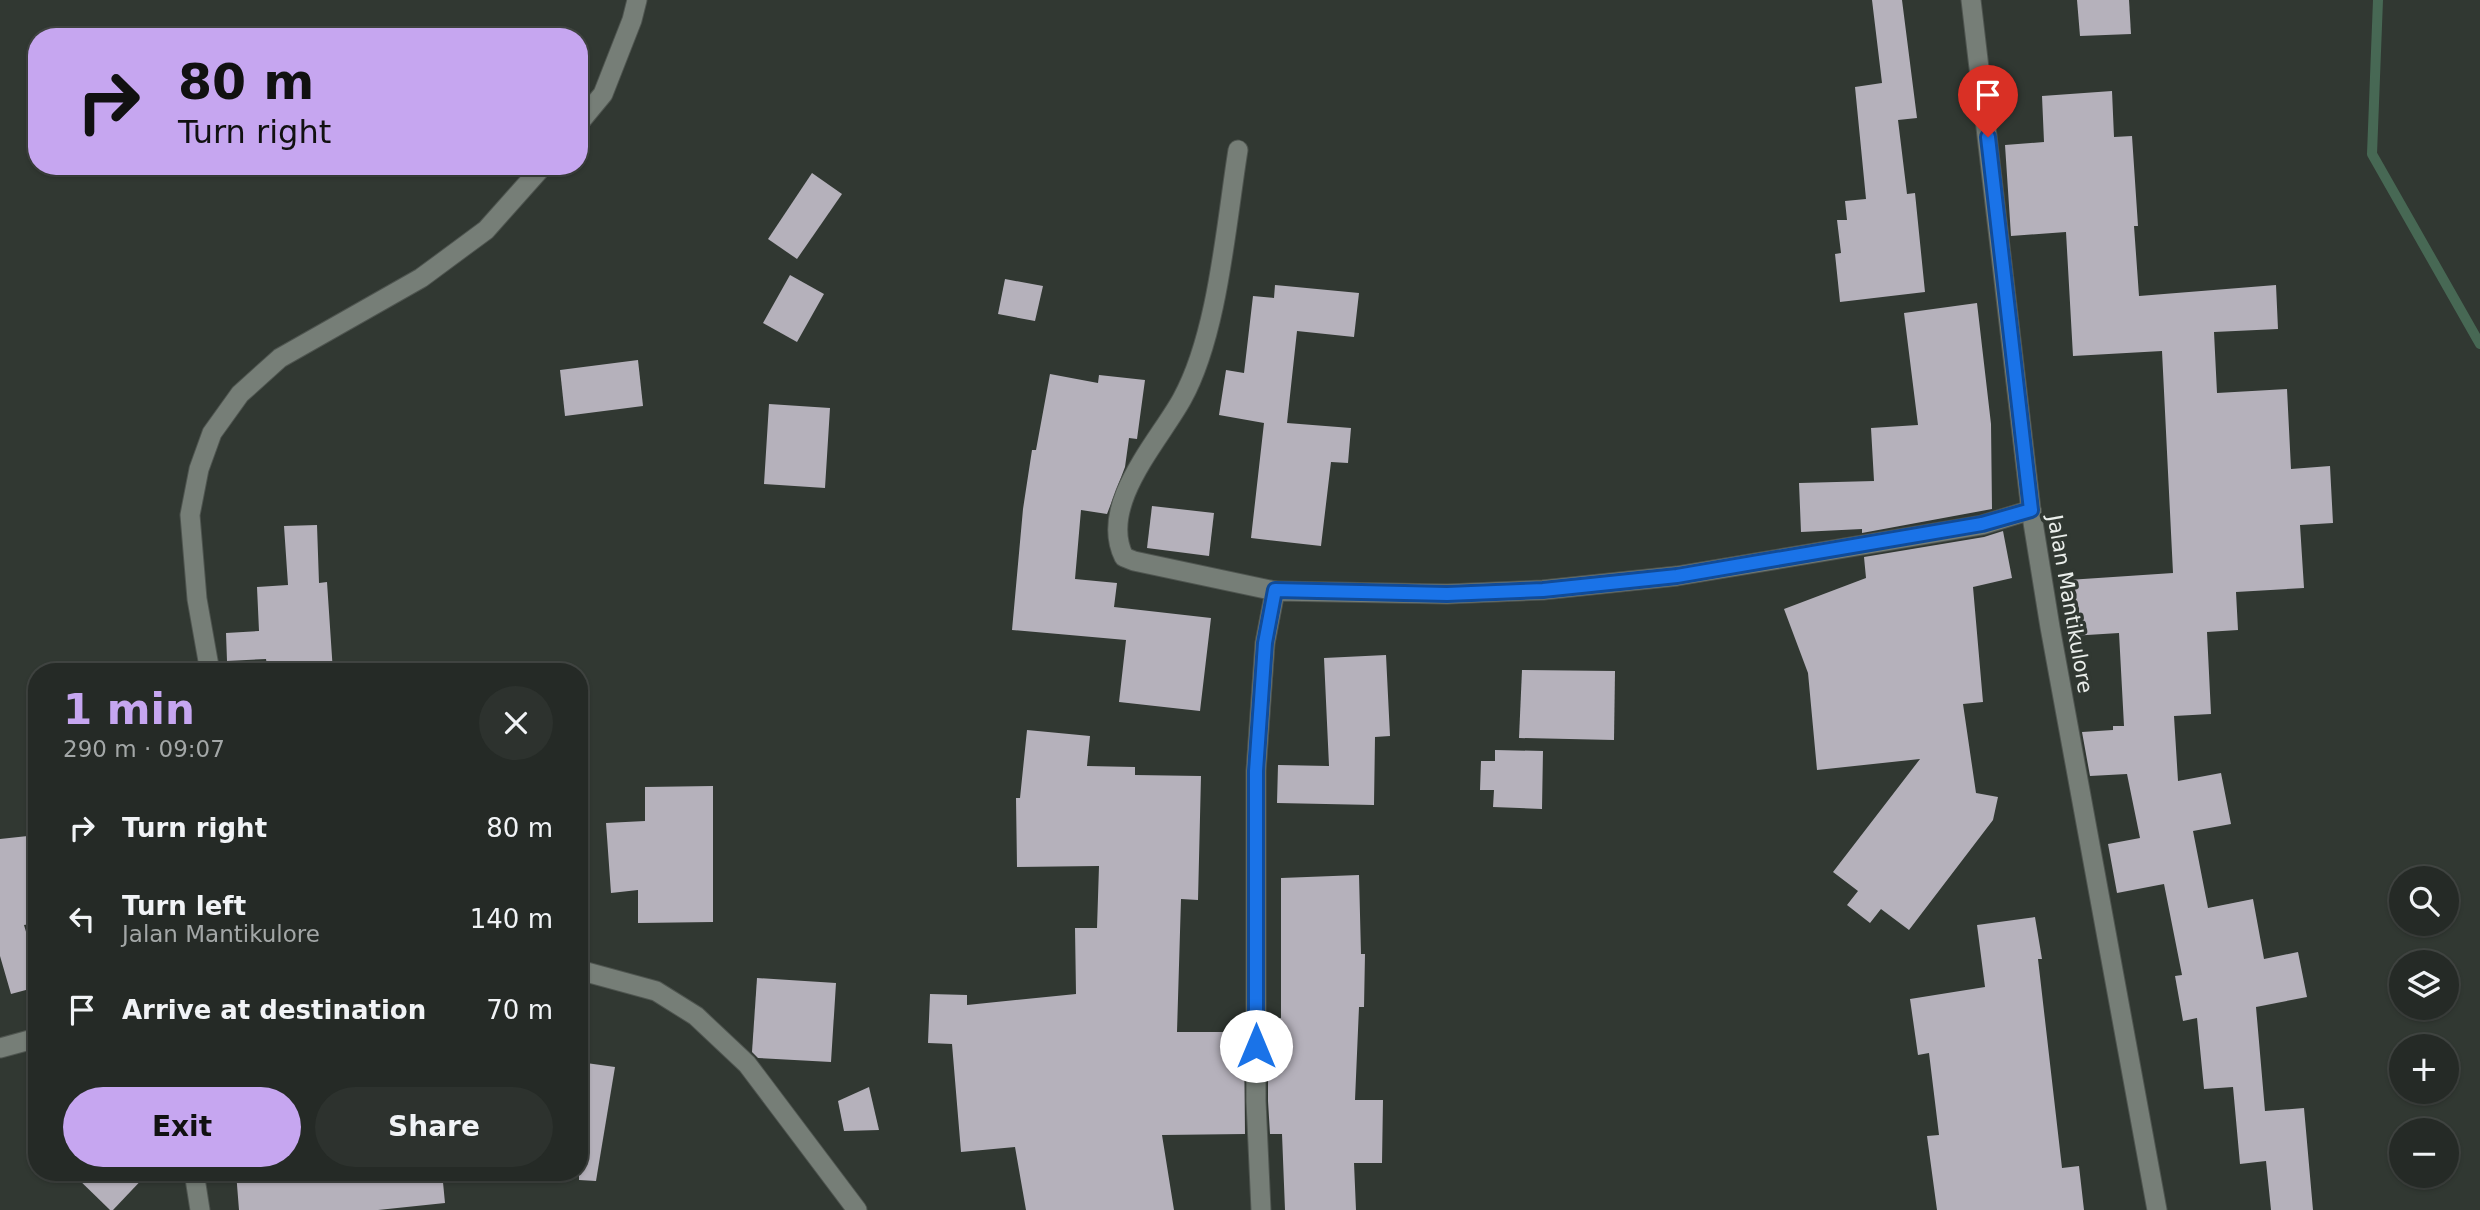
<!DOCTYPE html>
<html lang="en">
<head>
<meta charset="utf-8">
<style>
  body { margin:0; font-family:"DejaVu Sans",sans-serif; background:#2d322e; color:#f1f3f6; height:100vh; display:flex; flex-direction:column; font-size:26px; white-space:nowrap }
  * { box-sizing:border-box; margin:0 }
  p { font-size:23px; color:#a3a7a7 }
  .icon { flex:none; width:38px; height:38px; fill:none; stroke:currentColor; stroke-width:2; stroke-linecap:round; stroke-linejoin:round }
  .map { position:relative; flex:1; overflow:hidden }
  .drawer { position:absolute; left:28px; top:663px; width:560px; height:518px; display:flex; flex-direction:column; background:#252a26; border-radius:28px; box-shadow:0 2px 5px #0004,0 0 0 2px #424643 }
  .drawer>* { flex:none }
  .banner { position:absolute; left:28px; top:28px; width:560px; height:147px; border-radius:28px; box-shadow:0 2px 5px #0004,0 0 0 2px #424643; background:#c6a6f0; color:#111; overflow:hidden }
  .controls { position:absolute; left:2389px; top:866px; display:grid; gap:14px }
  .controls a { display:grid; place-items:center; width:70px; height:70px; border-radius:50%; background:#252a26; box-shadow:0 2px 5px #0004,0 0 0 2px #424643; font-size:35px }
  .pin { position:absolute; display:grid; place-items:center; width:60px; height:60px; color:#fff; margin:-72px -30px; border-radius:50% 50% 50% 0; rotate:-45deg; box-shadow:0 0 7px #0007 }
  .pin .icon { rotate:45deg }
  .me { position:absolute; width:77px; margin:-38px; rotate:0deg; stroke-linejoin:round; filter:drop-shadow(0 0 5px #0008) }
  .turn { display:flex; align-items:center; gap:24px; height:147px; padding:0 35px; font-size:32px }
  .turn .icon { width:91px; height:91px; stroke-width:2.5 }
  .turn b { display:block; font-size:49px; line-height:60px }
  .round { display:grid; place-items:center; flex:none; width:74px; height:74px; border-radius:37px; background:#2d322e }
  .summary { display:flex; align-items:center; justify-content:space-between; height:119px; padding:0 35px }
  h1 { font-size:42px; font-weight:700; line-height:52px; color:#c6a6f0 }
  .primary-button { display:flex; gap:14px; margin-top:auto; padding:14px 35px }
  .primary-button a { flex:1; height:80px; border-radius:42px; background:#c6a6f0; color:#111; font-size:28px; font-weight:700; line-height:80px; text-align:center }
  .primary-button a+a { background:#2d322e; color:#f1f3f6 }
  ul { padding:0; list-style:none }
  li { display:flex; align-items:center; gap:21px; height:91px; padding:0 35px }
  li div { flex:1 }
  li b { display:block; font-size:26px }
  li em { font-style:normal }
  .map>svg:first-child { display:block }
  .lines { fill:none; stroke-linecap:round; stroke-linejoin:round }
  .stream { stroke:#476854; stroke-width:10 }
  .building { fill:#b5b1bb }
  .minor-casing { stroke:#4f5550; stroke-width:21 }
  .minor { stroke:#767e77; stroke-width:19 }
  .route-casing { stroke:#114b97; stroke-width:18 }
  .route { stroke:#1a73e8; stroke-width:12 }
  .labels { text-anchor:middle; stroke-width:7; stroke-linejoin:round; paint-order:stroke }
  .street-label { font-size:21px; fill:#eaeeeb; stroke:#313832 }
</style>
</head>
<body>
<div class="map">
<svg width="2480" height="1210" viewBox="0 0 2480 1210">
  <rect width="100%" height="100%" fill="#313832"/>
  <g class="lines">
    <polyline class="stream" points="2378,0 2372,154 2480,344"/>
  </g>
  <g class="building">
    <polygon points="1872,0 1902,0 1917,118 1898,120 1907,194 1915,193 1925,292 1840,302 1835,254 1841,253 1837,220 1847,220 1845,201 1866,199 1855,87 1882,83"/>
    <polygon points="2077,0 2129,0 2131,34 2080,36"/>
    <polygon points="2112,91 2114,137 2132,136 2138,226 2134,226 2139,296 2276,285 2278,329 2214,332 2217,393 2287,389 2291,469 2330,466 2333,523 2300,525 2304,588 2236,592 2238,630 2207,632 2211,714 2174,716 2178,781 2221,773 2231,824 2193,831 2208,908 2253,899 2264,959 2298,952 2307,997 2256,1007 2265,1111 2304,1108 2313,1210 2271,1210 2266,1161 2240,1164 2233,1087 2204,1089 2197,1018 2183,1021 2175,976 2182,975 2164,884 2117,893 2108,844 2140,838 2127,774 2090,776 2082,732 2113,730 2113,726 2124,726 2119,633 2071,636 2068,580 2173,573 2162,351 2073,356 2066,232 2011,236 2005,145 2044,142 2042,96"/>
    <polygon points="812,173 842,194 797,259 768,239"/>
    <polygon points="790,275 824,294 797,342 763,323"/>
    <polygon points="1005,279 1043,286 1035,321 998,314"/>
    <polygon points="1275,285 1359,293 1354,337 1297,331 1287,423 1351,428 1348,463 1331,462 1321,546 1251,538 1264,423 1219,415 1226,370 1244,373 1253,296 1274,298"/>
    <polygon points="1977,303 1991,424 1992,509 1862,533 1862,529 1801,532 1799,483 1874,481 1871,428 1918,425 1904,313"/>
    <polygon points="638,360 643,406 565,416 560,370"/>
    <polygon points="1050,374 1098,383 1099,375 1145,380 1137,439 1129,438 1125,467 1107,514 1081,510 1075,579 1117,583 1114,607 1211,618 1200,711 1119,702 1126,640 1012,630 1023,509 1032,450 1036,450"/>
    <polygon points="769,404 830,408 825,488 764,484"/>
    <polygon points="1152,506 1214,513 1209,556 1147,548"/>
    <polygon points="317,525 319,583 327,582 333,672 268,672 266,659 227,661 226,633 259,631 257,587 288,585 284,526"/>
    <polygon points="2003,531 2012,578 1973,587 1983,702 1963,704 1976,793 1998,797 1993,820 1909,930 1881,909 1870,923 1847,905 1858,891 1833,872 1920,759 1817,770 1808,673 1784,609 1866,578 1864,557 1984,537"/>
    <polygon points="1386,655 1390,736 1375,737 1374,805 1277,803 1278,765 1329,766 1324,658"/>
    <polygon points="1522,670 1615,671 1614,740 1519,738"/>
    <polygon points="1027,730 1090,736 1087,766 1135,767 1135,775 1201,776 1198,900 1181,899 1177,1032 1244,1032 1245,1134 1162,1135 1174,1210 1026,1210 1015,1147 961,1152 952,1044 928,1043 930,994 967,995 967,1005 1076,994 1075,928 1097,928 1099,866 1017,867 1016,798 1020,798"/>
    <polygon points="1495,750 1543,751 1542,809 1493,807 1494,790 1480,790 1481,761 1495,761"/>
    <polygon points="713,786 713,922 638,923 638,890 611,893 606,823 645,821 645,787"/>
    <polygon points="37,835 37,923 24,925 37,969 37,987 11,994 0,956 0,839"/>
    <polygon points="1359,875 1361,954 1365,954 1364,1007 1359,1007 1355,1100 1383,1100 1382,1163 1354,1163 1356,1210 1285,1210 1282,1134 1270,1134 1268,1101 1268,1018 1281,1018 1281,878"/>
    <polygon points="2035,917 2042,959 2038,959 2062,1168 2079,1166 2084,1210 1937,1210 1927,1136 1939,1135 1929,1053 1918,1055 1910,999 1985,987 1977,925"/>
    <polygon points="757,978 836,983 831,1062 758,1058 752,1052"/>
    <polygon points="579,1062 615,1067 596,1181 579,1180"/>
    <polygon points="869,1087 879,1130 844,1131 838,1101"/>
    <polygon points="71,1172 149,1172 113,1210 110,1210"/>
    <polygon points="236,1172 299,1172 299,1178 346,1172 442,1172 445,1203 378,1210 239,1210"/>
  </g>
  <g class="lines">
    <defs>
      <g id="minor">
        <polyline points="1971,0 2031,510 2050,627 2157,1210"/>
        <polyline points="579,123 603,94 632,20 637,0"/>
        <path d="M1238,150c-12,74 -20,184 -56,249 -23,42 -84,106 -58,158l10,4 141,30"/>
        <polyline points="210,672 197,599 190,515 199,469 212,433 240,394 280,358 421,278 486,230 543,166"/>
        <polyline points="579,970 656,991 696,1016 747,1064 857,1210"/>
        <polyline points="0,1048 37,1038"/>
        <polyline points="194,1172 200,1210"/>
        <polyline points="1261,1210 1256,1101 1256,771 1265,643 1275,591 1447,594 1543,590 1677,576 1982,525 2031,510"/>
      </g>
    </defs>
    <use href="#minor" class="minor-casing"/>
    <use href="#minor" class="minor"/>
  </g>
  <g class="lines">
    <defs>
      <polyline id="route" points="1256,1046 1256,771 1265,643 1275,590 1447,594 1543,590 1677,576 1982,524 2031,510 1988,137"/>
    </defs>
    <use href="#route" class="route-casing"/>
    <use href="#route" class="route"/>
  </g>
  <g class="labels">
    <g class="street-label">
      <text transform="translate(2070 604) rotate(80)" y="7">Jalan Mantikulore</text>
    </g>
  </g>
</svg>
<div class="controls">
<a><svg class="icon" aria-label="search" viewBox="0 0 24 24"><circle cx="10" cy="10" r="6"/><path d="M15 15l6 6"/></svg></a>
<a><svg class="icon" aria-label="layers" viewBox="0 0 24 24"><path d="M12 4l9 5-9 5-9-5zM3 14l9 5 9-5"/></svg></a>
<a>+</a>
<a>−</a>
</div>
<div class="pin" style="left:1988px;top:137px;background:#d93025"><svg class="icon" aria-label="arrive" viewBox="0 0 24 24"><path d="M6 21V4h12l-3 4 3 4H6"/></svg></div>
<svg class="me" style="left:1256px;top:1046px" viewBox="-20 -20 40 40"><circle r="19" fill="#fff"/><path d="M0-13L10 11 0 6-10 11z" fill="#1a73e8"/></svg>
<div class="banner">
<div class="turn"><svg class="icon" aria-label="right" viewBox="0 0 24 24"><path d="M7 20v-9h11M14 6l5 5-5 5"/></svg><div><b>80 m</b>Turn right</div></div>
</div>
<section class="drawer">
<div class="summary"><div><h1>1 min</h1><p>290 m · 09:07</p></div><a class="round"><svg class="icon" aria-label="close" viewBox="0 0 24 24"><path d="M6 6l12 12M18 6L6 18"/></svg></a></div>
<ul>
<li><svg class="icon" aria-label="right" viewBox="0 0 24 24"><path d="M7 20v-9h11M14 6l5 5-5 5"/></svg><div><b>Turn right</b></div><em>80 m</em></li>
<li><svg class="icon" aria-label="left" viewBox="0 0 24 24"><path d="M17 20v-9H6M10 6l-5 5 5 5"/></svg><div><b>Turn left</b><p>Jalan Mantikulore</p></div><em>140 m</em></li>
<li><svg class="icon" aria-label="arrive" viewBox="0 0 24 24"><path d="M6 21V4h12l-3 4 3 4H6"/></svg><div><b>Arrive at destination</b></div><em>70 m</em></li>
</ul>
<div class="primary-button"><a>Exit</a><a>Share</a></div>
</section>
</div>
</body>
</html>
